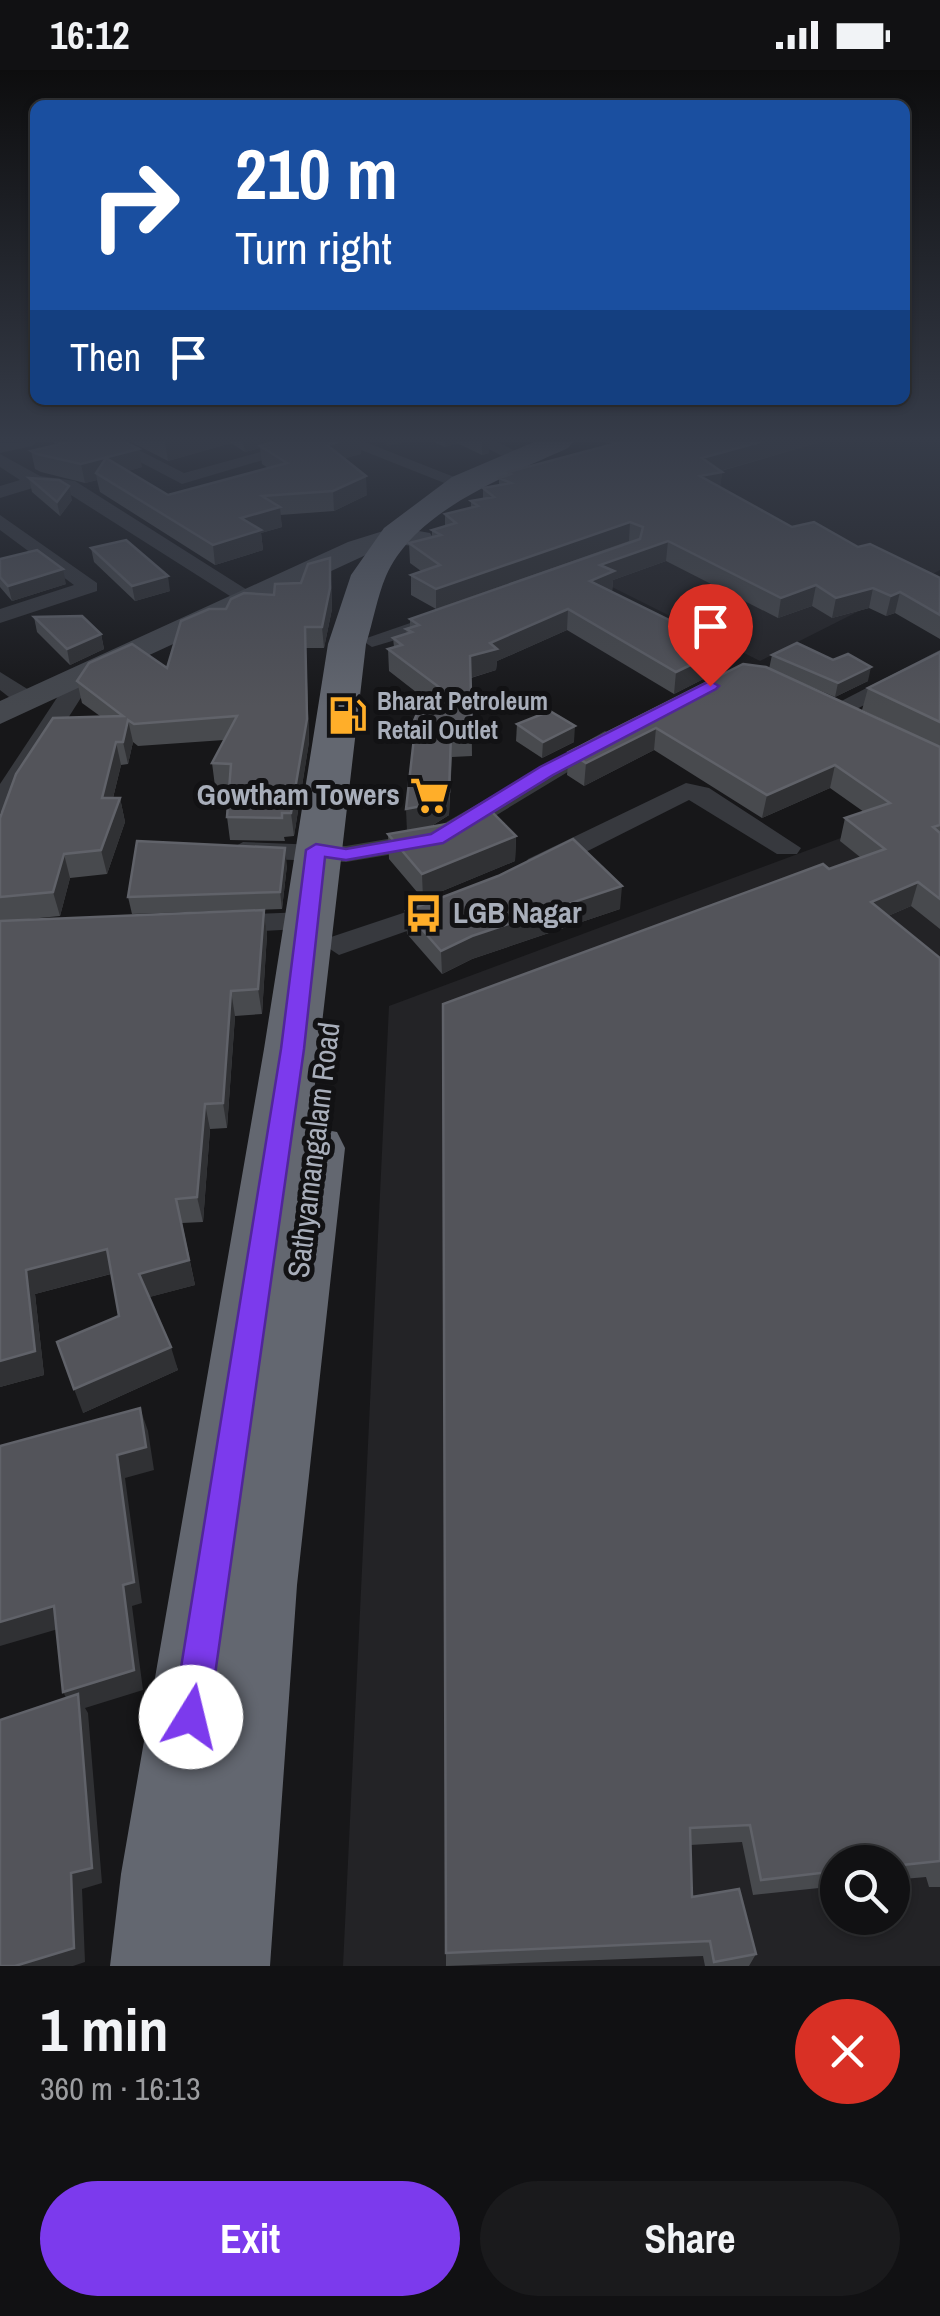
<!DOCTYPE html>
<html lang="en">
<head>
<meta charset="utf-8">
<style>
  body { margin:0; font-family:"Archivo Narrow",sans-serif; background:#1a1a1c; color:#f1f3f6; height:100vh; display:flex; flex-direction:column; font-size:38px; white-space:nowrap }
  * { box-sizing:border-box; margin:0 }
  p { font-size:32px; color:#9c9da0 }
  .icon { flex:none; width:55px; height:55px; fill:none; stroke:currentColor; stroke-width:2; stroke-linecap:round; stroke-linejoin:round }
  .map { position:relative; height:1896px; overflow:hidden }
  .sheet { display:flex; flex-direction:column; background:#111113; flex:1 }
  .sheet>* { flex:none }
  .hud { position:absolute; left:30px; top:30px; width:880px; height:305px; border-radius:15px; box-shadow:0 2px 8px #0004,0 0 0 2px #303133; background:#1a4fa0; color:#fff; overflow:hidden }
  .fabs { position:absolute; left:820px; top:1775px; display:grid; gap:20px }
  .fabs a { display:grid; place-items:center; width:90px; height:90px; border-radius:50%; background:#111113; box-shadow:0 2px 8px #0004,0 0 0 2px #303133; font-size:50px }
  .pin { position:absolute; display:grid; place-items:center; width:85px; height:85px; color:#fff; margin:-102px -42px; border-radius:50% 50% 50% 0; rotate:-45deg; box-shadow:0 0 10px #0007 }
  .pin .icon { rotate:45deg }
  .me { position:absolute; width:110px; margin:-55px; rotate:9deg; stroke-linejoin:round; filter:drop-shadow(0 0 8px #0008) }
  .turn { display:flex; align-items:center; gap:35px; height:210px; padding:0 40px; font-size:45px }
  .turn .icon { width:130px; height:130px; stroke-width:2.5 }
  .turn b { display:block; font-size:70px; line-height:85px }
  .then { display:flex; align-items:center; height:95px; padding:0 40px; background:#0003; gap:20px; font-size:38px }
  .round { display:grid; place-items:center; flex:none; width:105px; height:105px; border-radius:52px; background:#1a1a1c }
  .headline { display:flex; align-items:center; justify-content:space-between; height:170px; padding:0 40px }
  h1 { font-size:60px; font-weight:700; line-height:75px }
  .primary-button { display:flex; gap:20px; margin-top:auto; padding:20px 40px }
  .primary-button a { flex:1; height:115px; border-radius:60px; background:#7c3aed; color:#fff; font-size:40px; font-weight:700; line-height:115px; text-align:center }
  .primary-button a+a { background:#1a1a1c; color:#f1f3f6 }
  .status { display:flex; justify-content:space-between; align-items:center; height:70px; padding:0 50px; background:#111113; direction:ltr }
  .status svg { height:28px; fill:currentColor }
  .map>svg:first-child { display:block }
  .built { fill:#232326; fill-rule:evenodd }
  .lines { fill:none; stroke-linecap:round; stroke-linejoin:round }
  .street { fill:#37393e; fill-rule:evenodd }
  .secondary { fill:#45484e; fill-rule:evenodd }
  .highway { fill:#636770; fill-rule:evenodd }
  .wall { fill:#484a4e }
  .shaded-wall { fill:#303134 }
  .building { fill:#53545a; stroke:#606269; stroke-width:2.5 }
  .route { fill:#7c3aed; stroke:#51269a; stroke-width:2.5 }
  .labels { text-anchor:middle; stroke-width:10; stroke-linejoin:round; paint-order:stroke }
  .far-poi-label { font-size:25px; font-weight:bold; fill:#a8aeba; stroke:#121214; text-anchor:start }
  .poi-label { font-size:30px; font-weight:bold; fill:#a8aeba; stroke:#121214; text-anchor:end }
  .street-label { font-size:30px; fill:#a8aeba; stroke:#121214 }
</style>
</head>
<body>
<div class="status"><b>16:12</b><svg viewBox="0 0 49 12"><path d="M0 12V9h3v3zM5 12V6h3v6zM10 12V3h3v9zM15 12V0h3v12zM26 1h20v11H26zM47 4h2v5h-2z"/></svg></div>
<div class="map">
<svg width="940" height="1896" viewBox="0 0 940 1896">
  <rect width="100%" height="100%" fill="#171719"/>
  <g class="built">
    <polygon points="685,372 940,372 940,500 760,591 574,498 653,467"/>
    <path d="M884,752l56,38v1106h-597l46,-960zM838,1792h54v56h-54z"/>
  </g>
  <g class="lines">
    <g class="street">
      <polygon points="35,372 32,376 0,383 0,373"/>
      <polygon points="102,372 123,372 184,403 297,372 324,372 182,414"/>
      <polygon points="341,372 365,372 472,414 457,418"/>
      <polygon points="475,372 498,372 527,387 512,391"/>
      <polygon points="0,384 40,406 75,411 260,528 257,533 241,533 63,420 36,417 0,428 0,416 20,410 0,397"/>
      <polygon points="0,445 97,513 97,521 0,553 0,539 74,515 0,460"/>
      <polygon points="448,540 456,542 456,552 372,577 361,570"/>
      <polygon points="940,580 940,596 845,645 836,647 824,640"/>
      <polygon points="84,597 96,604 13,735 0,743 0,714 76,599"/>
      <polygon points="0,602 37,625 40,630 37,635 19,635 0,620"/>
      <polygon points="605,661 618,669 614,674 447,775 346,792 243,788 229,780 243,772 346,776 429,762"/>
      <polygon points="686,713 709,718 801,778 797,784 777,784 689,730 548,801 528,801 524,795 528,789"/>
      <polygon points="448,828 463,837 458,843 339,885 324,875 328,868"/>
      <polygon points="306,842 317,844 321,851 317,858 224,863 209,854 224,845"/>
    </g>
    <polygon class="secondary" points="396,457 430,463 434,469 420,477 398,474 368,484 0,654 0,631 348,472"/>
    <path class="highway" d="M534,372h39l-5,6c-61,28 -153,62 -182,128 -9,21 -13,46 -20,68l-56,483 27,5 8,16 -48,437 -27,381h-160l11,-92 143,-825 64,-405 23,-69 33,-47 68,-51z"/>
  </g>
  <g class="wall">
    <polygon points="53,372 125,372 142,397 128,401 168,425 268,398 262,394 260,378 245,382 231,373 168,391 131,372 360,372 361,384 345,388 367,425 334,441 280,445 282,457 261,463 263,480 215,495 100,422 97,410 85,413 41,402 35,399 31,381 57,375"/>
    <polygon points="434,372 489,372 489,383 482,385 457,373 445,377"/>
    <polygon points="605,372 820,372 721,401 722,402 720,417 792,457 858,477 940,508 940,569 895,543 886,546 869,538 832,548 812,536 778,548 666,491 613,510 612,522 723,599 674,624 567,560 497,591 496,600 471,608 472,686 452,687 449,745 430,757 516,766 515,791 423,829 389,789 388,764 407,761 413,683 411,658 434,636 389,601 388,579 394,577 393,568 407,564 406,559 410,557 410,549 630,472 436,539 411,525 411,505 421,501 410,493 409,473 432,467 432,460 445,456 445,444 471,438 471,431 483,429 483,418 499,415 499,408 508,405 508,402 612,374"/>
    <polygon points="29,408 72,430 60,446 32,422"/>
    <polygon points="91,478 170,521 135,531 94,492"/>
    <polygon points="0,489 66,514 12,531 0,517"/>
    <polygon points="331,509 332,539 324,578 306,578 309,672 294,766 284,767 285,771 230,770 227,747 229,717 215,716 212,693 224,670 138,676 133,672 128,694 121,695 113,728 120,728 125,752 107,804 70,808 60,846 9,851 264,840 267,864 262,944 235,946 227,1058 210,1059 203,1152 182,1153 195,1215 149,1227 178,1300 83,1343 119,1246 111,1204 35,1224 44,1305 0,1317 0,748 100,646 82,633 77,611 167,598 226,539 274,525 301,513"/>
    <polygon points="34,547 101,564 104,579 70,595 37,562"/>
    <polygon points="940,582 940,859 911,836 888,846 940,888 940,1817 929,1817 926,1807 892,1810 892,1792 838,1792 838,1816 753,1825 742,1772 690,1775 692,1827 756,1884 749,1896 705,1896 703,1886 446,1896 446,1883 829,799 860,787 840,771 845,748 864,742 830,718 762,748 654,680 584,716 567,705 569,682 769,599 772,585 868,611 835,627 779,603 930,672 862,640 868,618"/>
    <polygon points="517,654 574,672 542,688 516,671"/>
    <polygon points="287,795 282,839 132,844 128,827"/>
    <polygon points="620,839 472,889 442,904 407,864 406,841"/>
  </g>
  <g class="shaded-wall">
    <polygon points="165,372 231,372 231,373 168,391"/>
    <polygon points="243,372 284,372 260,376 260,378 245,382"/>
    <polygon points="338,372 360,372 361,384 329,393 327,375"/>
    <polygon points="386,372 404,372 387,376"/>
    <polygon points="445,372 457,372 457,373 445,377"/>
    <polygon points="482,372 489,372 489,383 482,385"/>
    <polygon points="760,372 820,372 709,404 722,402 720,421 697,425 702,388"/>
    <polygon points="139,379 142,397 104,408 96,403 97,410 85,413 81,394"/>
    <polygon points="366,406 367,425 334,441 333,421"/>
    <polygon points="69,416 72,430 60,446 57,432"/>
    <polygon points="280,437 282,457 261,463 263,480 215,495 213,475 241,448"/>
    <polygon points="630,452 629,471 436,539 436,519"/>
    <polygon points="668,471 666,491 613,510 612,522 590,511 600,495"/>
    <polygon points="330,488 332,539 324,578 322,557"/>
    <polygon points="63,499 66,514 12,531 8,516"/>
    <polygon points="168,506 170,521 135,531 132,516"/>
    <polygon points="816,515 812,536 778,548 781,528"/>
    <polygon points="873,518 869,538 832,548 836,528"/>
    <polygon points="900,522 895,543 886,546 891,526"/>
    <polygon points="568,539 567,560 497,591 496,600 470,608 470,586 490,573"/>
    <polygon points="305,557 309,672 294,766 291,743"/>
    <polygon points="101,564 104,579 70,595 67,579"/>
    <polygon points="726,578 723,599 674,624 676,602"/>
    <polygon points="871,597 868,611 835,627 838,613"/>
    <polygon points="128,650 133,672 128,694 123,672"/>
    <polygon points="575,656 574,672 542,688 543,672"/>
    <polygon points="656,658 654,680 584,716 586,693"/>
    <polygon points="451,664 449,745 428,758 407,762 406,739"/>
    <polygon points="116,672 121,695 107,752 102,728"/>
    <polygon points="835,695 830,718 762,748 767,725"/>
    <polygon points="120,728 125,752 107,804 101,780"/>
    <polygon points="516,766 515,791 423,829 422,804"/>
    <polygon points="285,778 287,795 282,839 280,822"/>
    <polygon points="64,784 70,808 60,846 53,822"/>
    <polygon points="918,812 911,836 865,856 871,832"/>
    <polygon points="622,816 620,839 472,889 442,904 441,881 472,866"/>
    <polygon points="264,840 267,864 262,944 258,919"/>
    <polygon points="231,921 235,946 227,1058 223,1033"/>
    <polygon points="205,1034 210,1059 203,1152 197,1127"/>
    <polygon points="176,1129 195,1215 146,1228 139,1204"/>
    <polygon points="107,1179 114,1203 35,1224 44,1305 0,1317 0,1291 26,1200"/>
    <polygon points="171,1277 178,1300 83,1343 74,1319"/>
    <polygon points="140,1338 148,1361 154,1400 125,1408 142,1533 132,1536 143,1620 85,1638 88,1643 102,1813 82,1819 85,1892 73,1896 15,1896 71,1803 74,1642 63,1622 123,1515 117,1385"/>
    <polygon points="54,1536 65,1557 0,1576 0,1552"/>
  </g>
  <g class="building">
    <polygon points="69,372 125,372 139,379 81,394 37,384 31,381"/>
    <polygon points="273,372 338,372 327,375 366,406 333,421 262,426 280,437 241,448 261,460 213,475 96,403 106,388 168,425 287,393 260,376"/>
    <polygon points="621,372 760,372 702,388 722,402 700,406 792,457 814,452 858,477 870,474 940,508 940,545 900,522 891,526 873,518 836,528 816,515 781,528 668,471 600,495 614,501 590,511 726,578 676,602 568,539 490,573 497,579 470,586 472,664 451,664 449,722 427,735 406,739 414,668 411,658 418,641 455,629 388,579 402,575 393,568 412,562 406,559 419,555 410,549 640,469 643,457 630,452 436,519 411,505 440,495 409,473 441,465 432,460 456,453 445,444 478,436 471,431 494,427 483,418 511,413 499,408 511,404 508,402"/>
    <polygon points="29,408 59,410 69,416 57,432"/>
    <polygon points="126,470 168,506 132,516 91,478"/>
    <polygon points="37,480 63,499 8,516 0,507 0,489"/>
    <polygon points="330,488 330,518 322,557 305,557 307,649 291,743 282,743 282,748 227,747 231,694 212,693 237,646 134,654 128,650 123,672 116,672 102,728 120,728 101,780 64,784 53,822 0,827 0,748 16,704 53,648 123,646 77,611 89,593 132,574 167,598 181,551 209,539 226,539 231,529 244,523 274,525 275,514 301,513 308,494"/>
    <polygon points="82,546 101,564 67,579 34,547"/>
    <polygon points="797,573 833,590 848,584 871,597 838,613 772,585"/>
    <polygon points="940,582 940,652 868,618"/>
    <polygon points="743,594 766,597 940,677 940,755 933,757 940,763 940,829 918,812 871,832 940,888 940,1791 892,1796 892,1792 838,1792 838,1801 761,1810 750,1755 690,1758 692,1827 739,1819 756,1884 714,1892 710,1871 446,1883 443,934 823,794 829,799 885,779 845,748 890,733 835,695 767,725 656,658 586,693 569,682"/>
    <polygon points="550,641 575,656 543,672 517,654"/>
    <polygon points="483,733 516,766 422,804 388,764 447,754"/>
    <polygon points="573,769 622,816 472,866 441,881 406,841 498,806"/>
    <polygon points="137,771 285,778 280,822 128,827"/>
    <polygon points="264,840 258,919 231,921 223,1033 205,1034 197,1127 176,1129 189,1190 139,1204 171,1277 74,1319 57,1272 119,1246 107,1179 26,1200 35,1281 0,1291 0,851"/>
    <polygon points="140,1338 146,1377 117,1385 134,1512 123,1515 134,1600 63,1622 54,1536 0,1552 0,1376"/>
    <polygon points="78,1624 92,1798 71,1803 74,1878 15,1896 0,1896 0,1650"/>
  </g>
  <linearGradient id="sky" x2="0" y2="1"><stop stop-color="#0d0d0e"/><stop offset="0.58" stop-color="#363c49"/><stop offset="1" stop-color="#363c49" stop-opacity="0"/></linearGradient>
  <rect width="940" height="637" fill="url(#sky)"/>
  <polygon class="route" points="710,611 719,616 716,619 553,705 443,773 346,790 325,787 304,979 209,1647 204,1660 191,1665 179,1660 173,1647 281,979 306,780 316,774 346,779 431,764 540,697"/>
  <defs>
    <symbol id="fuel-bare" viewBox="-9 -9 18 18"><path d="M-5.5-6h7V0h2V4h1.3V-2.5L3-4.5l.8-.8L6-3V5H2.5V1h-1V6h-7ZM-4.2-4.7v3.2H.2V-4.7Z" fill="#ffae29" stroke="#121214" stroke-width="2.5" paint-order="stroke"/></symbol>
    <symbol id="supermarket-bare" viewBox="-9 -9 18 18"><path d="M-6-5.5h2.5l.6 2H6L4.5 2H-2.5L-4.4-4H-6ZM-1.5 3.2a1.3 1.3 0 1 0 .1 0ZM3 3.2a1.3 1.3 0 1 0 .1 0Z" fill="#ffae29" stroke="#121214" stroke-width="2.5" paint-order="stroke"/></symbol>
    <symbol id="bus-bare" viewBox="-9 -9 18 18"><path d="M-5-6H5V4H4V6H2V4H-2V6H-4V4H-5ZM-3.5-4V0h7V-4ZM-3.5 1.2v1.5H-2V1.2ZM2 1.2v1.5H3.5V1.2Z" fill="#ffae29" stroke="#121214" stroke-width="2.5" paint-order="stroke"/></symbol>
  </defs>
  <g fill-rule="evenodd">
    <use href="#fuel-bare" x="320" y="618" width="55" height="55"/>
    <use href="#supermarket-bare" x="402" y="698" width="55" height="55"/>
    <use href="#bus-bare" x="396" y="816" width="55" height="55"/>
  </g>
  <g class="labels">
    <g class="far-poi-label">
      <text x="377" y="640">Bharat Petroleum<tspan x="377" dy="29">Retail Outlet</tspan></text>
    </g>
    <g class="poi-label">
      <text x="400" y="735">Gowtham Towers</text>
      <text x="453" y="853" text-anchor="start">LGB Nagar</text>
    </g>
    <g class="street-label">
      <text transform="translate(314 1080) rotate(-83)" y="10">Sathyamangalam Road</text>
    </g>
  </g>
</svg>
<div class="fabs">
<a><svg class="icon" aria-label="search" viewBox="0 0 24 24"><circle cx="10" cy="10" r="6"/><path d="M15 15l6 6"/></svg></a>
</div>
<div class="pin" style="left:710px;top:616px;background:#d93025"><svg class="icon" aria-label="arrive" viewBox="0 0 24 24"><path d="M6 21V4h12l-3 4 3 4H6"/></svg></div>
<svg class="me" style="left:191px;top:1647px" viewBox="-20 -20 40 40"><circle r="19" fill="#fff"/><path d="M0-13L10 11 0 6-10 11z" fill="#7c3aed"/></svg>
<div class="hud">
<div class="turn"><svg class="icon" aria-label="right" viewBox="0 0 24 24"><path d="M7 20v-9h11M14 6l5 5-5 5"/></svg><div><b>210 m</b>Turn right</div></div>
<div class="then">Then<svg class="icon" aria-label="arrive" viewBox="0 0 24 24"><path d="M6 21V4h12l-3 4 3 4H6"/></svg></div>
</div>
</div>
<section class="sheet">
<div class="headline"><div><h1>1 min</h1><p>360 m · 16:13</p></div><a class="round" style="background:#d93025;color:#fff"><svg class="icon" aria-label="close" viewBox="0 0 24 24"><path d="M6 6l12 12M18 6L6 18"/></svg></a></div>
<div class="primary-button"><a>Exit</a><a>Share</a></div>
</section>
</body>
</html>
